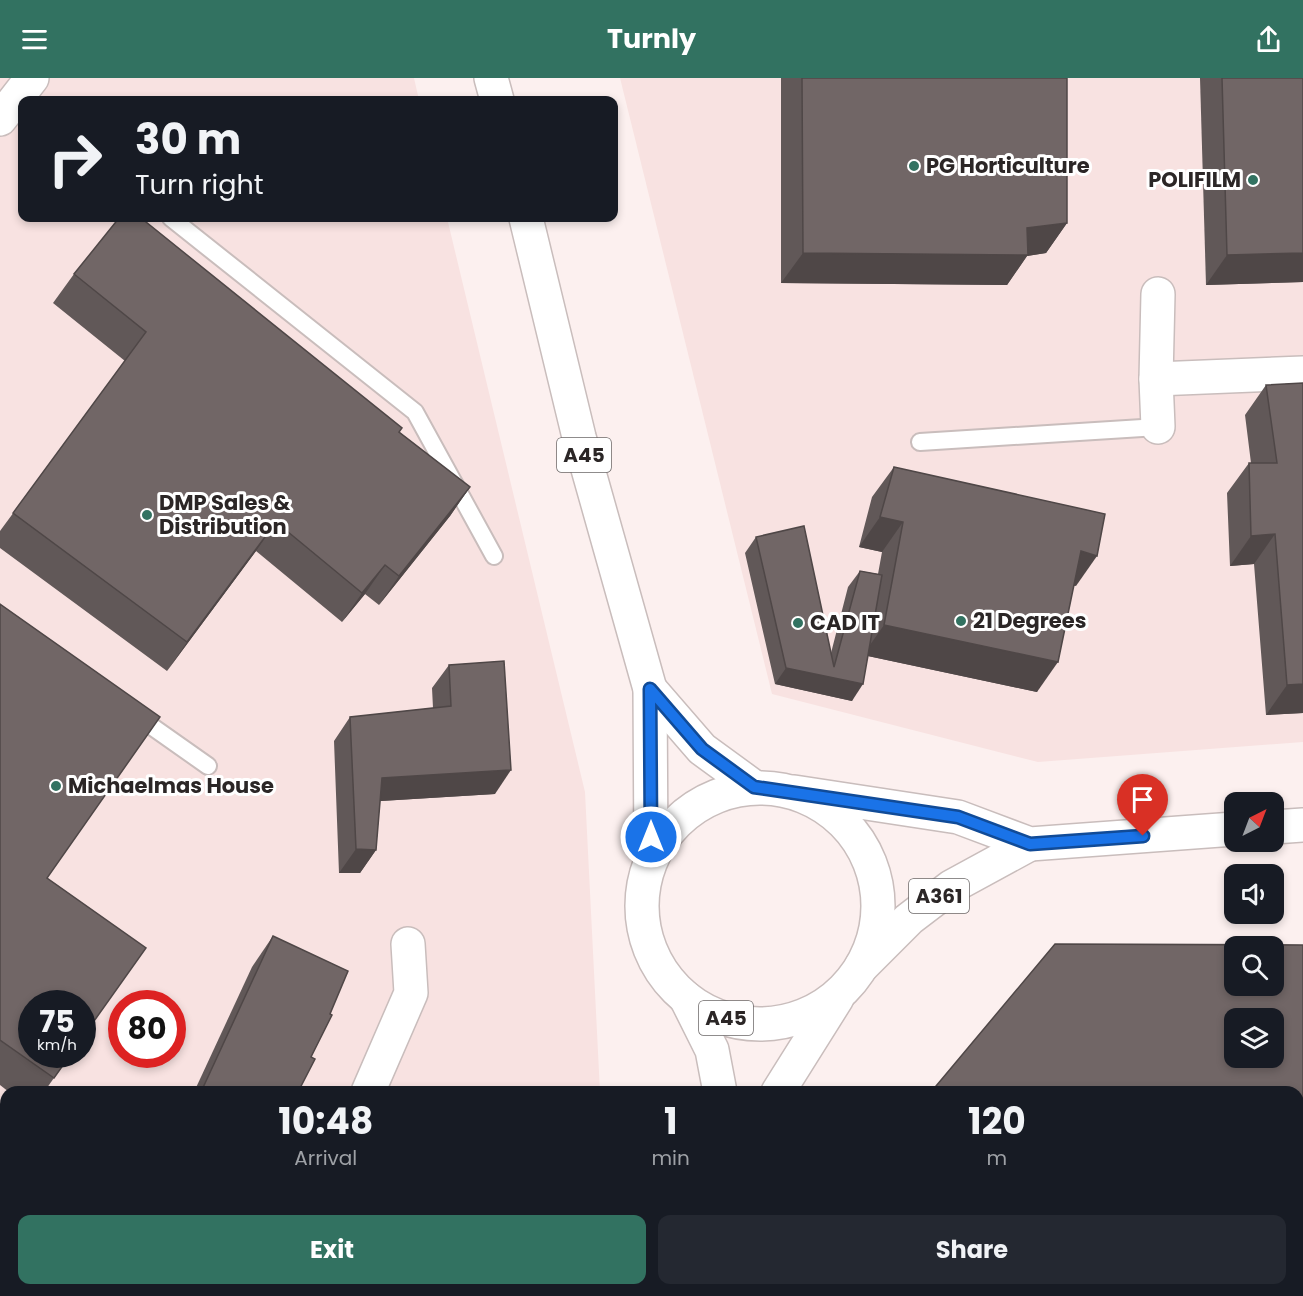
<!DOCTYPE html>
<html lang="en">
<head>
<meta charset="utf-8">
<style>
  body { margin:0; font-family:Poppins,sans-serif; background:#242831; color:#f1f3f6; height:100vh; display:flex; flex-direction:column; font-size:22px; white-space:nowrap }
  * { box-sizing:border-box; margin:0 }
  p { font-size:20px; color:#9ea1a6 }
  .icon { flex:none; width:33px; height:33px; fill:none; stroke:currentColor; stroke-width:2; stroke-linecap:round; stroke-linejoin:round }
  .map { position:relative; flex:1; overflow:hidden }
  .details { position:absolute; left:0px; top:1008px; width:1304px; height:210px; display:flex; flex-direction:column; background:#171b24; border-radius:18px 18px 0 0; box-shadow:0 3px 9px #0003 }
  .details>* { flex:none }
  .guide { position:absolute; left:18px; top:18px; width:600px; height:126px; border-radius:12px; box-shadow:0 3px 9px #0003; background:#171b24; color:#f1f3f6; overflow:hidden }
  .needle { width:39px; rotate:42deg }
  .tools { position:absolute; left:1224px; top:714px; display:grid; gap:12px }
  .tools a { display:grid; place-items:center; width:60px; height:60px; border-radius:12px; background:#171b24; box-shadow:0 3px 9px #0003; font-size:30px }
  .speed { position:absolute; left:18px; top:912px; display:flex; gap:12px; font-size:30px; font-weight:700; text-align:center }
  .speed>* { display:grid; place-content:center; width:78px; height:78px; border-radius:50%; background:#171b24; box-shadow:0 3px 9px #0003; line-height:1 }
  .speed small { font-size:15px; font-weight:400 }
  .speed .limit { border:9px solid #d22; background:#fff; color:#111 }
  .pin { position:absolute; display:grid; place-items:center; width:51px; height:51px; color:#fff; margin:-62px -26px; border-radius:50% 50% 50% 0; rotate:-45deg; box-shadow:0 0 6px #0007 }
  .pin .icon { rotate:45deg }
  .me { position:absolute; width:66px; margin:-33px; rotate:0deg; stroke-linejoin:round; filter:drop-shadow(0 0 4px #0008) }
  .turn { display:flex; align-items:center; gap:21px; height:126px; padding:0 18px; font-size:27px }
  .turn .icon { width:78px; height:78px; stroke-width:2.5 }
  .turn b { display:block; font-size:42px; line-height:51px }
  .eta { display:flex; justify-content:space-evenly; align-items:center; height:102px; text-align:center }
  .eta b { font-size:36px; font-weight:700; line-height:42px }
  .button { display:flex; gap:12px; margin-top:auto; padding:12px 18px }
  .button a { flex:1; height:69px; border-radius:12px; background:#327261; color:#fff; font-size:24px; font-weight:700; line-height:69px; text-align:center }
  .button a+a { background:#242831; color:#f1f3f6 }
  header { display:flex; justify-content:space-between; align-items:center; height:78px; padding:0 18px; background:#327261; color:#fff; font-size:27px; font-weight:700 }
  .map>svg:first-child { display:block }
  .built { fill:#f8e2e1; fill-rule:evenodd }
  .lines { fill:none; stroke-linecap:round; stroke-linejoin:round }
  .lane-casing { stroke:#c9bdbc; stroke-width:20 }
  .street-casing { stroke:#c9bdbc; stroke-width:36 }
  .primary-casing { stroke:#c9bdbc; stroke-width:36 }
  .highway-casing { stroke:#c9bdbc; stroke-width:36 }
  .lane { stroke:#fff; stroke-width:16 }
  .street { stroke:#fff; stroke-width:33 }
  .primary { stroke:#fff; stroke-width:33 }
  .highway { stroke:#fff; stroke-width:33 }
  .wall { fill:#615858 }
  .shaded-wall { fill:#4f4747 }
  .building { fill:#716666; stroke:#4f4747; stroke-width:1.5; fill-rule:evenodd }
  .route-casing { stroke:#114b97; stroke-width:15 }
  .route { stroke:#1a73e8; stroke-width:10 }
  .poi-dot { fill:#327261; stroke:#fff; stroke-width:2 }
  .labels { text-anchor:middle; stroke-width:6; stroke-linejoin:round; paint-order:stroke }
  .shield { fill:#fff; stroke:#6b6767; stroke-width:1.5 }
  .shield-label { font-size:20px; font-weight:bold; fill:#2b2626 }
  .poi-label { font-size:21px; font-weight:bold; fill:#2b2626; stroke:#fff; text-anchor:start }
</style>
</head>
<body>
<header><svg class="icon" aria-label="menu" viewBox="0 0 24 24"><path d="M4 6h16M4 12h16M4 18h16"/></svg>Turnly<svg class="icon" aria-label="share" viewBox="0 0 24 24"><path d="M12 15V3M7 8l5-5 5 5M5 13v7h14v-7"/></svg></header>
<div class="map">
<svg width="1303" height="1218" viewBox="0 0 1303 1218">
  <rect width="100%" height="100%" fill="#fcf0ef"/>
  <g class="built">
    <path d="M0,0h414l5,22h-397v118h425l138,574 15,300h-594v198h604l1,6h-611zM32,926h50v50h-50zM122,926h50v50h-50z"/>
    <polygon points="620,0 1303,0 1303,664 1038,684 772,616"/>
  </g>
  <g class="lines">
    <defs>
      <g id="lane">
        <polyline points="171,140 415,334 494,478"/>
        <polyline points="920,364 1158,349"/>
        <polyline points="137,638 208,688"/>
        <polyline points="0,1065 6,1069"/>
        <polyline points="1216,1212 1217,1218"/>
      </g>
      <g id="street">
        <polyline points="0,41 32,0"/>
        <polyline points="1158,216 1156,301 1158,349"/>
        <polyline points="1156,301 1303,295"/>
        <polyline points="368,1014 411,915 408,866"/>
        <polyline points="0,1138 6,1140"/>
        <polyline points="180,1212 195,1218"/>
        <polyline points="281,1218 284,1212"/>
      </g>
      <g id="primary">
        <polyline points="794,714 958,739 1030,766 1234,751"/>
        <polyline points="1274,749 1303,747"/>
        <polyline points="862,888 909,841 951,809 1030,766"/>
      </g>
      <g id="highway">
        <polyline points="491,0 497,22"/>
        <polyline points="526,140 579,359 650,611 651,780"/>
        <polyline points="650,611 702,671 754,709"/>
        <circle cx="760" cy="828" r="118"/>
        <polyline points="686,920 712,972 720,1014"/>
        <polyline points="778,1014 837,920"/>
        <polyline points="701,1218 702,1212"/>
      </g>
    </defs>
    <use href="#lane" class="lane-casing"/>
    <use href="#street" class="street-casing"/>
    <use href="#primary" class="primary-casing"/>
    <use href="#highway" class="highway-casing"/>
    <use href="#lane" class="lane"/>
    <use href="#street" class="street"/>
    <use href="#primary" class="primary"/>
    <use href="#highway" class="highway"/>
  </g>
  <g class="wall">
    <polygon points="781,0 1067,0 1067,145 1046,175 1027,178 1007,207 781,205"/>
    <polygon points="1200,0 1303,0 1303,204 1206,207"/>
    <polygon points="74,196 399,354 470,409 450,438 379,527 365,516 342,544 256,473 167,593 0,470 0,453 125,283 53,225"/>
    <polygon points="1303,305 1303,635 1266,637 1254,486 1230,488 1227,415 1249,385 1251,385 1245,337 1266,307"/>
    <polygon points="894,389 1076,508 1074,508 1037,614 868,578 852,623 775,606 745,475 756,459 831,575 848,509 860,493 878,496 882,474 859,469 872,419"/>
    <polygon points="0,526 47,800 71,976 44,1014 9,1014 0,1007"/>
    <polygon points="449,587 495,716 380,723 376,772 360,795 339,795 334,663 350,639 433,630 432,610"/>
    <polygon points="273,858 311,979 298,1014 194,1014 252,889"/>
    <polygon points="878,1212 1063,1212 1059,1218 878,1218"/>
  </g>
  <g class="shaded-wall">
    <polygon points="1067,145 1046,175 1027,178 1007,207 781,205 803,175"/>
    <polygon points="1303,175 1303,204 1206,207 1227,177"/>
    <polygon points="470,409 450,438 379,527 399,498"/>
    <polygon points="880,439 903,444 882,474 859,469"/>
    <polygon points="276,444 256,473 167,593 187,564"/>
    <polygon points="1275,456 1254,486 1230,488 1251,458"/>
    <polygon points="1081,473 1097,478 1076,508 1060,503"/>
    <polygon points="385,487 365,516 342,544 362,515"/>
    <polygon points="884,547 1058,584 1037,614 863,577"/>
    <polygon points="786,590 863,606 852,623 775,606"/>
    <polygon points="1303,606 1303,635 1266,637 1287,607"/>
    <polygon points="511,692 495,716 365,724 382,700"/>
    <polygon points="356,771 376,772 360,795 339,795"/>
    <polygon points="1298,1032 1303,1032 1303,1061 1298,1062"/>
    <polygon points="960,1212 1063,1212 1059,1218 897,1218 899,1215"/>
  </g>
  <g class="building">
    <polygon points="802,0 1067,0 1067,145 1027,150 1028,177 803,175"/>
    <polygon points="1222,0 1303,0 1303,175 1227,177"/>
    <polygon points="119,140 141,140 402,350 399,354 470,409 399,498 385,487 362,515 276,444 187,564 13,435 146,254 74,196"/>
    <polygon points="1303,305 1303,606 1287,607 1275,456 1251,458 1249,385 1277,385 1266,307"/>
    <polygon points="894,389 1105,436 1097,478 1081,473 1058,584 884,547 903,444 880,439"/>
    <polygon points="804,448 834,589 860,493 882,497 863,606 786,590 756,459"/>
    <polygon points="0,526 160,639 47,800 146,870 82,960 82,926 32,926 32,976 71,976 54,1000 0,962"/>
    <polygon points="504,583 511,692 382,700 376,772 356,771 350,639 451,628 449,587"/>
    <polygon points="273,858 348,893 330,936 332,937 311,979 315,981 298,1014 201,1014"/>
    <path d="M1055,866l248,1v165h-5v-18h-367zM1234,868h40v40h-40zM1234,940h40v40h-40z"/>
    <polygon points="899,1212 960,1212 899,1215"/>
  </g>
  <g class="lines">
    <defs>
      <polyline id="route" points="651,759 650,611 702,671 754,709 958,739 1030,766 1143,758"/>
    </defs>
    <use href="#route" class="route-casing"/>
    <use href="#route" class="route"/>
  </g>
  <g class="poi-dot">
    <circle cx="914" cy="88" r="6"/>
    <circle cx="1253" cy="102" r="6"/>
    <circle cx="147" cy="437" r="6"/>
    <circle cx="961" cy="543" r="6"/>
    <circle cx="798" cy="545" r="6"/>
    <circle cx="56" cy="708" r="6"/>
  </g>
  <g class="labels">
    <g class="shield">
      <rect x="557" y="360" width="54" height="34" rx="4.5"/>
      <rect x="909" y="801" width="60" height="34" rx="4.5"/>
      <rect x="699" y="923" width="54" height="34" rx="4.5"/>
    </g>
    <g class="shield-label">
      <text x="584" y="384">A45</text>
      <text x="939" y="825">A361</text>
      <text x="726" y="947">A45</text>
    </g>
    <g class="poi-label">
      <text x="926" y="95">PG Horticulture</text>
      <text x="1241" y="109" text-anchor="end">POLIFILM</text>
      <text x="159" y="432">DMP Sales &amp;<tspan x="159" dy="24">Distribution</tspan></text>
      <text x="973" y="550">21 Degrees</text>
      <text x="810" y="552">CAD IT</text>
      <text x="68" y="715">Michaelmas House</text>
    </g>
  </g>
</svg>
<div class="tools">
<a><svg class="needle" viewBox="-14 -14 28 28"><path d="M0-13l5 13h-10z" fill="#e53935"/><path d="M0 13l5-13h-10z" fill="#9ea1a6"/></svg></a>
<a><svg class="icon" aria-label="sound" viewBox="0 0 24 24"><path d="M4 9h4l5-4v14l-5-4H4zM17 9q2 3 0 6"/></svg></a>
<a><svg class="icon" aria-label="search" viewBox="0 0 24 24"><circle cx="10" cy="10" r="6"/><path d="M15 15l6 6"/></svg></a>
<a><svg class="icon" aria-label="layers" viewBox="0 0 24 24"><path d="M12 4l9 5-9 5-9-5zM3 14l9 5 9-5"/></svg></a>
</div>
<div class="speed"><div>75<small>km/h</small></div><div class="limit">80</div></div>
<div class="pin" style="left:1143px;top:758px;background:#d93025"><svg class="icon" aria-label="arrive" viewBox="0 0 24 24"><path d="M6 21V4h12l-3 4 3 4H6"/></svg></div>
<svg class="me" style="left:651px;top:759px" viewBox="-20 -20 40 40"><circle r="17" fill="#1a73e8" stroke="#fff" stroke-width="3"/><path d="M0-11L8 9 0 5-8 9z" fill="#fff"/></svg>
<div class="guide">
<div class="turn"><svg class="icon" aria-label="right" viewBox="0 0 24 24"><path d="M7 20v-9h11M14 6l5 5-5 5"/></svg><div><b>30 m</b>Turn right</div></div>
</div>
<section class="details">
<div class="eta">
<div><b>10:48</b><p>Arrival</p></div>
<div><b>1</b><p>min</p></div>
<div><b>120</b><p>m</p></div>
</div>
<div class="button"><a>Exit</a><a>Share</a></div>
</section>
</div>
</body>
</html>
